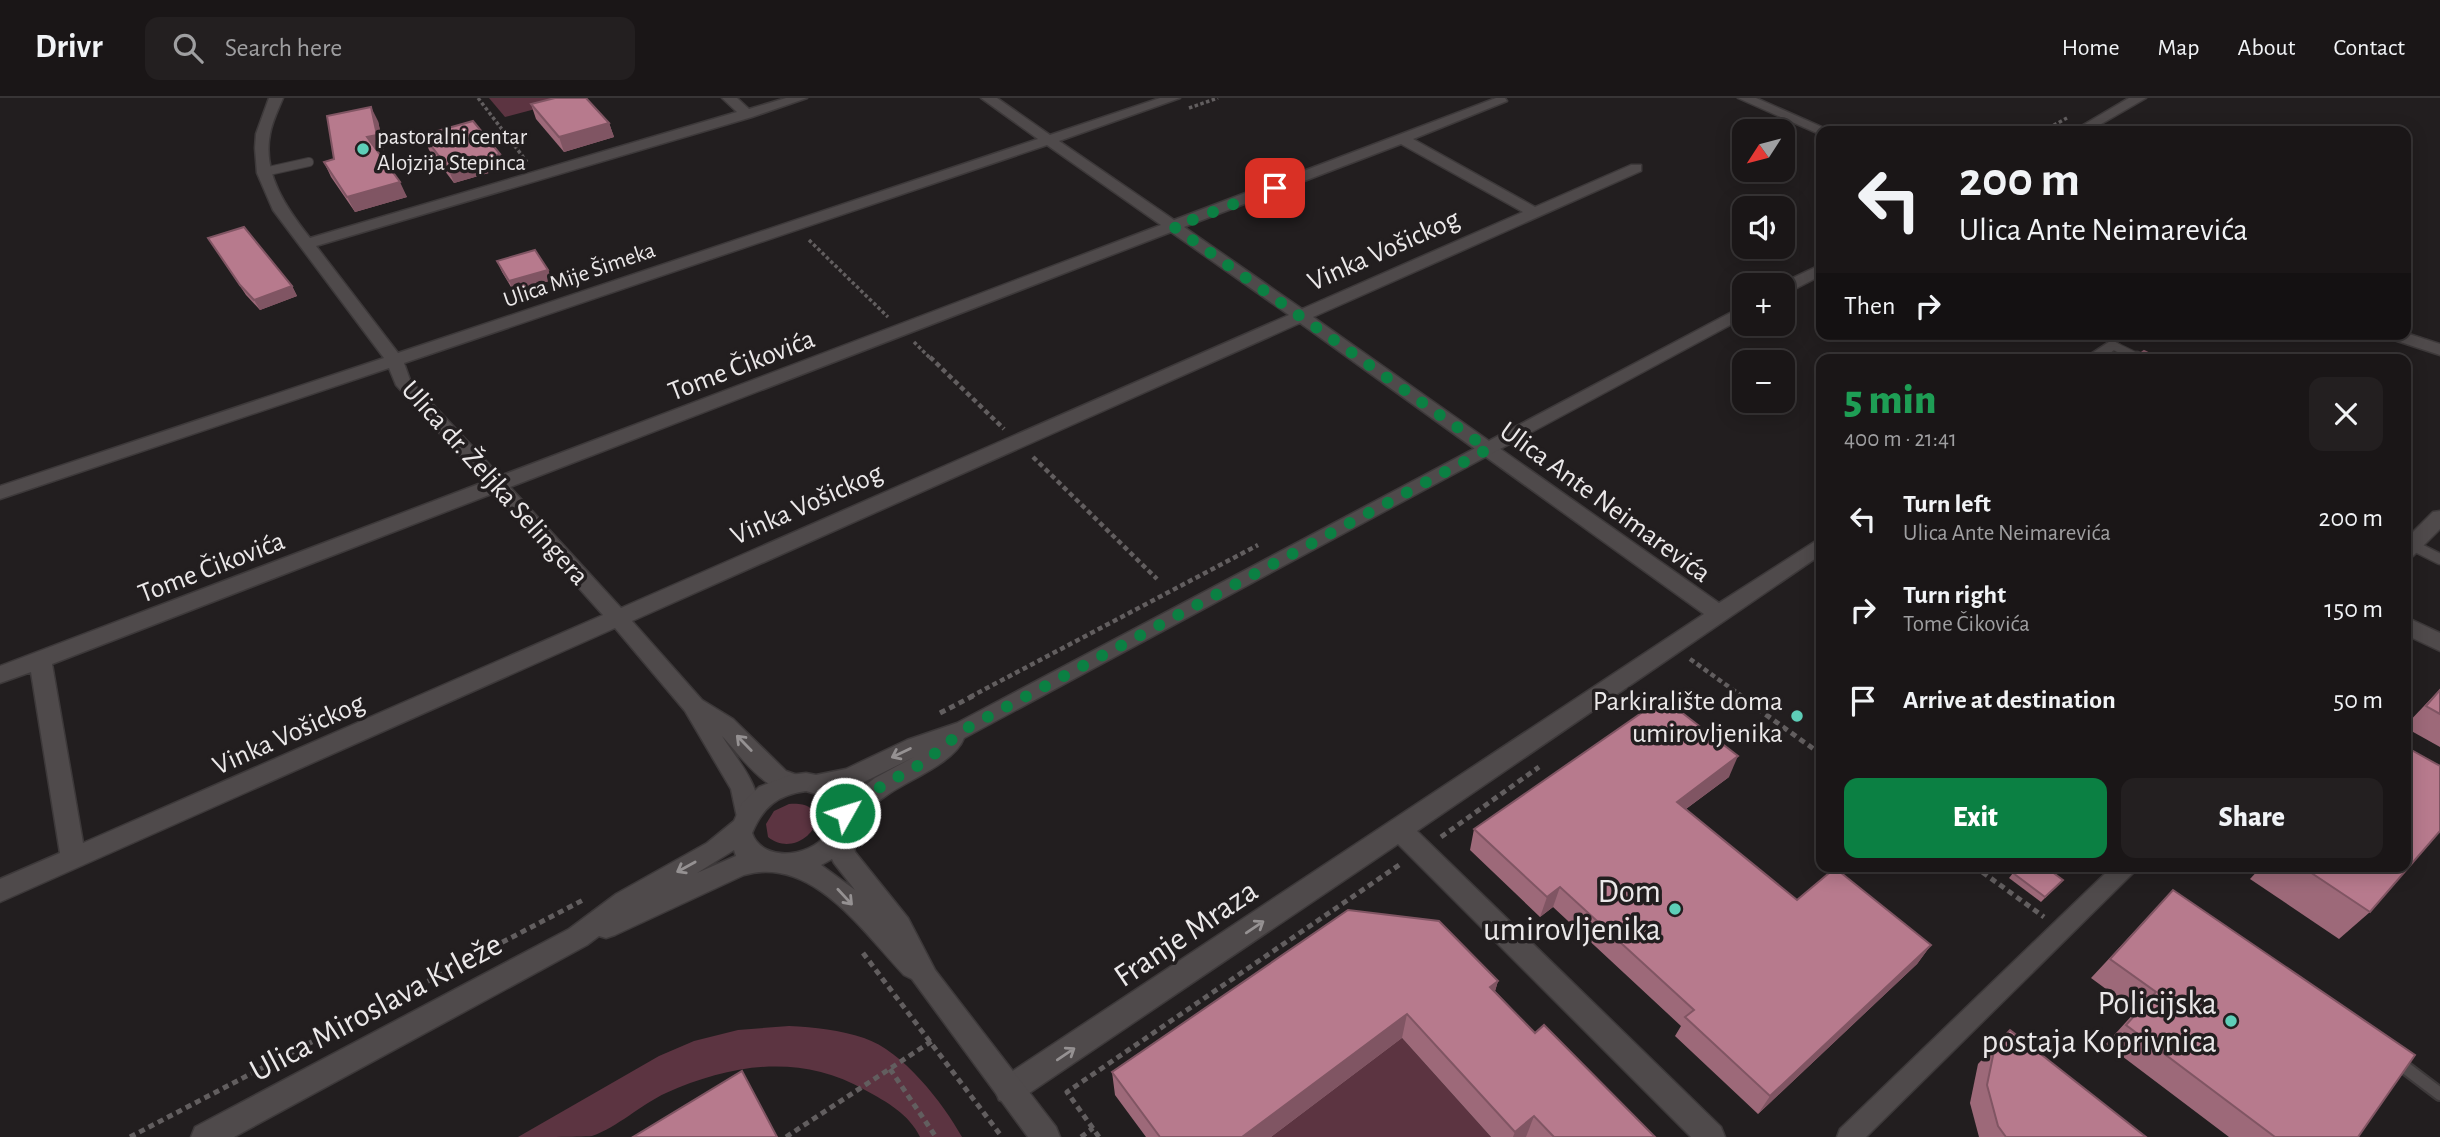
<!DOCTYPE html>
<html lang="en">
<head>
<meta charset="utf-8">
<style>
  body { margin:0; font-family:"Alegreya Sans",sans-serif; background:#231f20; color:#f1f3f6; height:100vh; display:flex; flex-direction:column; font-size:26px; white-space:nowrap }
  * { box-sizing:border-box; margin:0 }
  p { font-size:23px; color:#9f9fa1 }
  .icon { flex:none; width:38px; height:38px; fill:none; stroke:currentColor; stroke-width:2; stroke-linecap:round; stroke-linejoin:round }
  .map { position:relative; flex:1; overflow:hidden }
  .details { position:absolute; left:1816px; top:256px; width:595px; height:518px; display:flex; flex-direction:column; background:#1a1617; border-radius:14px; box-shadow:0 4px 18px #0003,0 0 0 2px #383536 }
  .details>* { flex:none }
  .top-card { position:absolute; left:1816px; top:28px; width:595px; height:214px; border-radius:14px; box-shadow:0 4px 18px #0003,0 0 0 2px #383536; background:#1a1617; color:#f1f3f6; overflow:hidden }
  .needle { width:46px; rotate:234deg }
  .fabs { position:absolute; left:1732px; top:21px; display:grid; gap:14px }
  .fabs a { display:grid; place-items:center; width:63px; height:63px; border-radius:14px; background:#1a1617; box-shadow:0 4px 18px #0003,0 0 0 2px #383536; font-size:35px }
  .pin { position:absolute; display:grid; place-items:center; width:60px; height:60px; color:#fff; margin:-30px; border-radius:14px; box-shadow:0 4px 10px #0006 }
  .me { position:absolute; width:77px; margin:-38px; rotate:51deg; stroke-linejoin:round; filter:drop-shadow(0 0 5px #0008) }
  .turn { display:flex; align-items:center; gap:24px; height:147px; padding:0 28px; font-size:32px }
  .turn .icon { width:91px; height:91px; stroke-width:2.5 }
  .turn b { display:block; font-size:49px; line-height:60px }
  .then { display:flex; align-items:center; height:66px; padding:0 28px; background:#0003; gap:14px; font-size:26px }
  .round { display:grid; place-items:center; flex:none; width:74px; height:74px; border-radius:14px; background:#231f20 }
  .headline { display:flex; align-items:center; justify-content:space-between; height:119px; padding:0 28px }
  h1 { font-size:42px; font-weight:800; line-height:52px; color:#1e9e55 }
  .button { display:flex; gap:14px; margin-top:auto; padding:14px 28px }
  .button a { flex:1; height:80px; border-radius:14px; background:#0b8043; color:#fff; font-size:28px; font-weight:800; line-height:80px; text-align:center }
  .button a+a { background:#231f20; color:#f1f3f6 }
  ul { padding:0; list-style:none }
  li { display:flex; align-items:center; gap:21px; height:91px; padding:0 28px }
  li div { flex:1 }
  li b { display:block; font-size:26px }
  li em { font-style:normal }
  header { display:flex; align-items:center; gap:42px; box-sizing:border-box; height:98px; padding:0 35px; background:#1a1617; border-bottom:2px solid #383536 }
  header strong { font-size:33px }
  nav { display:flex; gap:38px; margin-inline-start:auto; font-size:24px }
  .search { width:490px; height:63px; background:#231f20; display:flex; align-items:center; gap:18px; box-sizing:border-box; padding:0 24px; border-radius:14px; color:#9f9fa1; font-size:26px }
  .map>svg:first-child { display:block }
  .green { fill:#5c3441 }
  .lines { fill:none; stroke-linecap:round; stroke-linejoin:round }
  .service-far2-casing { stroke:#3d393a; stroke-width:10 }
  .service-far1-casing { stroke:#3d393a; stroke-width:13 }
  .service-casing { stroke:#3d393a; stroke-width:16 }
  .pedestrian-casing { stroke:#3d393a; stroke-width:3 }
  .minor-casing { stroke:#3d393a; stroke-width:3 }
  .tertiary-casing { stroke:#3d393a; stroke-width:3 }
  .secondary-casing { stroke:#3d393a; stroke-width:3 }
  .path-far2 { stroke:#625e5f; stroke-width:3.5; stroke-dasharray:3.5 2.5; stroke-linecap:butt }
  .path-far1 { stroke:#625e5f; stroke-width:4.5; stroke-dasharray:5 3.5; stroke-linecap:butt }
  .path { stroke:#625e5f; stroke-width:5; stroke-dasharray:6 4.5; stroke-linecap:butt }
  .service-far2 { stroke:#4f4a4b; stroke-width:8 }
  .service-far1 { stroke:#4f4a4b; stroke-width:10 }
  .service { stroke:#4f4a4b; stroke-width:12 }
  .pedestrian { fill:#4f4a4b; fill-rule:evenodd }
  .minor { fill:#4f4a4b; fill-rule:evenodd }
  .tertiary { fill:#4f4a4b; fill-rule:evenodd }
  .secondary { fill:#4f4a4b; fill-rule:evenodd }
  .wall { fill:#9d6979 }
  .shaded-wall { fill:#805563 }
  .building { fill:#b77a8d; stroke:#805563; stroke-width:2 }
  .oneway { stroke:#959192 }
  .route { stroke:#0b8043; stroke-width:12; stroke-dasharray:0 21.6 }
  .poi-dot { fill:#5eceb8; stroke:#221e1f; stroke-width:2.5 }
  .labels { text-anchor:middle; stroke-width:7; stroke-linejoin:round; paint-order:stroke }
  .far-poi-label { font-size:23px; fill:#ebe8e9; stroke:#221e1f; text-anchor:start }
  .far-street-label { font-size:23px; fill:#ebe8e9; stroke:#221e1f }
  .street-label { font-size:28px; fill:#ebe8e9; stroke:#221e1f }
  .poi-label { font-size:28px; fill:#ebe8e9; stroke:#221e1f; text-anchor:end }
  .near-poi-label { font-size:33px; fill:#ebe8e9; stroke:#221e1f; text-anchor:end }
  .near-street-label { font-size:33px; fill:#ebe8e9; stroke:#221e1f }
</style>
</head>
<body>
<header>
<strong>Drivr</strong>
<div class="search"><svg class="icon" aria-label="search" viewBox="0 0 24 24"><circle cx="10" cy="10" r="6"/><path d="M15 15l6 6"/></svg>Search here</div>
<nav><a>Home</a><a>Map</a><a>About</a><a>Contact</a></nav>
</header>
<div class="map">
<svg width="2440" height="1039" viewBox="0 0 2440 1039">
  <rect width="100%" height="100%" fill="#221e1f"/>
  <g class="green">
    <polygon points="489,0 554,0 558,5 505,19"/>
    <path d="M789,706c14,-1 25,1 28,16 -6,21 -31,32 -49,17l-2,-13 8,-13z"/>
    <path d="M789,928c26,1 51,4 75,12 39,13 79,65 98,99h-42c-11,-23 -33,-35 -55,-47 -65,-37 -134,-26 -199,3 -26,12 -48,34 -74,43 -14,1 -57,1 -74,1l141,-81 35,-15 44,-11z"/>
    <polygon points="1402,940 1491,1039 1271,1039"/>
  </g>
  <g class="lines">
    <defs>
      <g id="service-far2">
        <polyline points="264,74 309,64"/>
        <polyline points="2112,247 2141,261"/>
      </g>
      <g id="service-far1">
        <polyline points="2137,259 2141,261"/>
        <polyline points="2412,447 2440,461"/>
      </g>
      <polyline id="service" points="2395,962 2440,996"/>
      <polygon id="pedestrian" points="2113,768 2137,768 2134,774 1866,1039 1837,1039 1840,1031"/>
      <g id="minor">
        <path d="M269,0h14c-5,12 -11,24 -13,36 -8,40 17,75 40,104l427,-126 -15,-14h15l12,11 37,-11h21l-55,19 -436,129 82,107 640,-214 -57,-41h16l53,37 110,-37h20l-121,43 115,79 322,-122h9l2,3 -94,38 122,68 96,-42h10v6l-328,146 406,286 103,-66v17l-405,277 304,296 4,10h-34l-293,-293 -379,256 -10,4 -10,-4 -4,-10 4,-10 705,-466 -404,-291 -668,298 70,79 31,19 53,52 14,5 4,7 -4,7c-30,10 -60,-35 -78,-54 14,23 47,57 32,86l-8,3 -8,-3 -7,-33 -46,-78 -70,-83 -615,274v-23l60,-26 -29,-181 -31,11v-17l484,-184 -88,-97 -7,-17 -389,131v-13l384,-128 -111,-148 -16,-37 -2,-25 1,-14zM1401,46l122,68 -221,97 -118,-82zM1047,47l114,80 -661,251 -90,-96 -6,-17zM1171,134l118,83 -668,293 -111,-121zM494,395l109,122 -520,228 -31,-179z"/>
        <polygon points="2129,0 2146,0 2089,33 2073,33"/>
        <polygon points="2112,242 2120,247 2103,261 2083,261"/>
        <polygon points="2440,413 2440,431 2413,458 2406,460 2406,441 2433,414"/>
        <polygon points="2406,519 2440,535 2440,553 2406,537"/>
      </g>
      <g id="tertiary">
        <polygon points="1822,166 1822,177 1789,194 1783,196 1783,187 1778,187"/>
        <path d="M1745,207v12l-781,421c-9,24 -53,41 -74,55 -12,8 -24,18 -36,26l-3,16 4,17 53,66 27,52 121,157 4,10h-32l-116,-158 -8,-4c-41,-43 -92,-120 -160,-100l-129,60 -9,3 -7,-2 -12,9 -353,192h-43l4,-10 374,-198 47,-35 91,-51 27,-22 8,-18 17,-16 31,-12 16,-2 10,2 30,-6 61,-29 50,-17zM914,659l-39,21 -24,18 -7,-7 14,-4zM806,693l14,4 11,11c0,7 1,16 -2,23 -11,27 -66,36 -77,4 11,-26 25,-38 54,-42zM734,752l2,6 -39,17zM832,761l2,4 21,27 -34,-25z"/>
      </g>
      <g id="secondary">
        <polygon points="1738,0 1756,0 1831,33 1819,36"/>
        <polygon points="2406,235 2440,246 2440,257 2388,240 2386,236"/>
      </g>
    </defs>
    <use href="#service-far2" class="service-far2-casing"/>
    <use href="#service-far1" class="service-far1-casing"/>
    <use href="#service" class="service-casing"/>
    <use href="#pedestrian" class="pedestrian-casing"/>
    <use href="#minor" class="minor-casing"/>
    <use href="#tertiary" class="tertiary-casing"/>
    <use href="#secondary" class="secondary-casing"/>
    <g class="path-far2">
      <polyline points="478,0 527,64"/>
      <polyline points="1189,10 1218,0"/>
      <polyline points="2043,33 2067,20"/>
      <polyline points="809,142 888,219"/>
      <polyline points="1754,187 1766,181"/>
      <polyline points="914,244 931,261"/>
    </g>
    <g class="path-far1">
      <polyline points="930,259 1004,331"/>
      <polyline points="1033,359 1157,481"/>
      <polyline points="1690,561 1743,599"/>
      <polyline points="970,599 1258,447"/>
    </g>
    <g class="path">
      <polyline points="1740,598 1822,657"/>
      <polyline points="940,615 973,598"/>
      <polyline points="1441,739 1539,669"/>
      <polyline points="1974,768 2044,819"/>
      <polyline points="863,855 1002,1039"/>
      <polyline points="890,971 936,1039"/>
      <polyline points="130,1039 585,801"/>
      <polyline points="786,1039 932,943"/>
      <polyline points="1081,1039 1093,1030"/>
      <polyline points="1099,1039 1067,994 1402,765"/>
    </g>
    <use href="#service-far2" class="service-far2"/>
    <use href="#service-far1" class="service-far1"/>
    <use href="#service" class="service"/>
    <use href="#pedestrian" class="pedestrian"/>
    <use href="#minor" class="minor"/>
    <use href="#tertiary" class="tertiary"/>
    <use href="#secondary" class="secondary"/>
  </g>
  <g class="wall">
    <polygon points="531,6 609,25 614,39 564,54 536,21"/>
    <polygon points="378,23 384,52 377,53 407,99 355,114 331,79 324,64 334,61"/>
    <polygon points="423,37 506,70 454,85 429,52"/>
    <polygon points="208,140 292,188 297,198 260,212 246,197"/>
    <polygon points="497,163 548,172 552,182 514,194 502,174"/>
    <polygon points="2440,591 2440,649 2406,630 2406,627"/>
    <polygon points="1729,679 1686,711 1797,802 1931,847 1917,866 1758,1016 1675,938 1681,928 1553,809 1540,819 1470,752 1474,731"/>
    <polygon points="2262,768 2406,768 2370,814 2339,841 2250,781"/>
    <polygon points="2013,775 2063,782 2041,804 2009,780"/>
    <polygon points="2173,792 2358,1039 2229,1039 2106,946 2136,913 2091,880"/>
    <polygon points="1498,883 1495,893 1535,935 1655,1039 1491,1039 1402,940 1271,1039 1146,1039 1115,997 1112,974"/>
    <polygon points="2010,932 2146,1039 1979,1039 1970,1005 1978,966"/>
  </g>
  <g class="shaded-wall">
    <polygon points="371,9 378,23 384,52 374,54 367,39"/>
    <polygon points="609,25 614,39 564,54 559,39"/>
    <polygon points="500,56 506,70 454,85 448,70"/>
    <polygon points="400,84 407,99 355,114 347,99"/>
    <polygon points="548,172 552,182 514,194 509,183"/>
    <polygon points="292,188 297,198 260,212 254,202"/>
    <polygon points="1738,658 1729,679 1668,724 1677,704"/>
    <polygon points="1560,789 1553,809 1540,819 1547,799"/>
    <polygon points="1931,847 1917,866 1758,1016 1770,998"/>
    <polygon points="1498,883 1491,907 1490,889"/>
    <polygon points="1407,916 1402,940 1271,1039 1242,1039"/>
    <polygon points="1534,1018 1526,1039 1513,1039 1515,1034"/>
  </g>
  <g class="building">
    <polygon points="555,0 586,0 609,25 559,39 531,6"/>
    <polygon points="371,9 377,37 367,39 400,84 347,99 324,64 334,61 327,18"/>
    <polygon points="473,23 500,56 448,70 423,37"/>
    <polygon points="244,129 292,188 254,202 240,187 208,140"/>
    <polygon points="535,152 548,172 509,183 497,163"/>
    <polygon points="2144,253 2160,261 2133,261"/>
    <polygon points="2440,592 2440,616 2426,608"/>
    <polygon points="1663,600 1738,658 1677,704 1797,802 1835,770 1931,847 1770,998 1685,919 1694,912 1560,789 1547,799 1474,731"/>
    <polygon points="2406,649 2440,668 2440,733 2370,814 2301,768 2406,768"/>
    <polygon points="2021,768 2044,768 2063,782 2045,799 2013,775"/>
    <polygon points="2173,792 2415,957 2358,1039 2275,1039 2126,927 2156,894 2110,861"/>
    <polygon points="1348,812 1439,823 1498,883 1490,889 1535,935 1544,927 1655,1039 1554,1039 1534,1018 1515,1034 1407,916 1242,1039 1160,1039 1112,974"/>
    <polygon points="2010,932 2146,1039 2006,1039 1998,1028 1987,987 1995,948"/>
    <polygon points="742,973 777,1039 633,1039"/>
  </g>
  <defs><path id="oneway-shaft" d="M-6 0H5M1.5-3L5.5 0L1.5 3" fill="none" stroke-width="1.6" stroke-linecap="round" stroke-linejoin="round" transform="scale(1.75)"/></defs>
  <g class="oneway">
    <use href="#oneway-shaft" transform="translate(744 645) rotate(-134)"/>
    <use href="#oneway-shaft" transform="translate(901 655) rotate(154)"/>
    <use href="#oneway-shaft" transform="translate(686 769) rotate(151)"/>
    <use href="#oneway-shaft" transform="translate(845 799) rotate(47)"/>
    <use href="#oneway-shaft" transform="translate(1255 829) rotate(-34)"/>
    <use href="#oneway-shaft" transform="translate(1066 956) rotate(-34)"/>
  </g>
  <g class="lines">
    <polyline class="route" points="845,715 883,687 923,665 965,631 1488,351 1174,129 1275,90"/>
  </g>
  <g class="poi-dot">
    <circle cx="363" cy="51" r="7"/>
    <circle cx="1797" cy="618" r="7"/>
    <circle cx="1675" cy="811" r="7"/>
    <circle cx="2231" cy="923" r="7"/>
  </g>
  <g class="labels">
    <g class="far-poi-label">
      <text x="377" y="46">pastoralni centar<tspan x="377" dy="26">Alojzija Stepinca</tspan></text>
    </g>
    <g class="far-street-label">
      <text transform="translate(579 176) rotate(-19)" y="8">Ulica Mije Šimeka</text>
    </g>
    <g class="street-label">
      <text transform="translate(1383 151) rotate(-24)" y="10">Vinka Vošickog</text>
      <text transform="translate(741 266) rotate(-21)" y="10">Tome Čikovića</text>
      <text transform="translate(496 384) rotate(48)" y="10">Ulica dr. Željka Selingera</text>
      <text transform="translate(1606 403) rotate(36)" y="10">Ulica Ante Neimarevića</text>
      <text transform="translate(806 405) rotate(-24)" y="10">Vinka Vošickog</text>
      <text transform="translate(211 468) rotate(-21)" y="10">Tome Čikovića</text>
      <text transform="translate(288 635) rotate(-24)" y="10">Vinka Vošickog</text>
    </g>
    <g class="poi-label">
      <text x="1783" y="612">Parkiralište doma<tspan x="1783" dy="32">umirovljenika</tspan></text>
    </g>
    <g class="near-poi-label">
      <text x="1661" y="804">Dom<tspan x="1661" dy="38">umirovljenika</tspan></text>
      <text x="2217" y="916">Policijska<tspan x="2217" dy="38">postaja Koprivnica</tspan></text>
    </g>
    <g class="near-street-label">
      <text transform="translate(1185 834) rotate(-34)" y="12">Franje Mraza</text>
      <text transform="translate(375 908) rotate(-28)" y="12">Ulica Miroslava Krleže</text>
    </g>
  </g>
</svg>
<div class="fabs">
<a><svg class="needle" viewBox="-14 -14 28 28"><path d="M0-13l5 13h-10z" fill="#e53935"/><path d="M0 13l5-13h-10z" fill="#9f9fa1"/></svg></a>
<a><svg class="icon" aria-label="sound" viewBox="0 0 24 24"><path d="M4 9h4l5-4v14l-5-4H4zM17 9q2 3 0 6"/></svg></a>
<a>+</a>
<a>−</a>
</div>
<div class="pin" style="left:1275px;top:90px;background:#d93025"><svg class="icon" aria-label="arrive" viewBox="0 0 24 24"><path d="M6 21V4h12l-3 4 3 4H6"/></svg></div>
<svg class="me" style="left:845px;top:715px" viewBox="-20 -20 40 40"><circle r="17" fill="#0b8043" stroke="#fff" stroke-width="3"/><path d="M0-11L8 9 0 5-8 9z" fill="#fff"/></svg>
<div class="top-card">
<div class="turn"><svg class="icon" aria-label="left" viewBox="0 0 24 24"><path d="M17 20v-9H6M10 6l-5 5 5 5"/></svg><div><b>200 m</b>Ulica Ante Neimarevića</div></div>
<div class="then">Then<svg class="icon" aria-label="right" viewBox="0 0 24 24"><path d="M7 20v-9h11M14 6l5 5-5 5"/></svg></div>
</div>
<section class="details">
<div class="headline"><div><h1>5 min</h1><p>400 m · 21:41</p></div><a class="round"><svg class="icon" aria-label="close" viewBox="0 0 24 24"><path d="M6 6l12 12M18 6L6 18"/></svg></a></div>
<ul>
<li><svg class="icon" aria-label="left" viewBox="0 0 24 24"><path d="M17 20v-9H6M10 6l-5 5 5 5"/></svg><div><b>Turn left</b><p>Ulica Ante Neimarevića</p></div><em>200 m</em></li>
<li><svg class="icon" aria-label="right" viewBox="0 0 24 24"><path d="M7 20v-9h11M14 6l5 5-5 5"/></svg><div><b>Turn right</b><p>Tome Čikovića</p></div><em>150 m</em></li>
<li><svg class="icon" aria-label="arrive" viewBox="0 0 24 24"><path d="M6 21V4h12l-3 4 3 4H6"/></svg><div><b>Arrive at destination</b></div><em>50 m</em></li>
</ul>
<div class="button"><a>Exit</a><a>Share</a></div>
</section>
</div>
</body>
</html>
